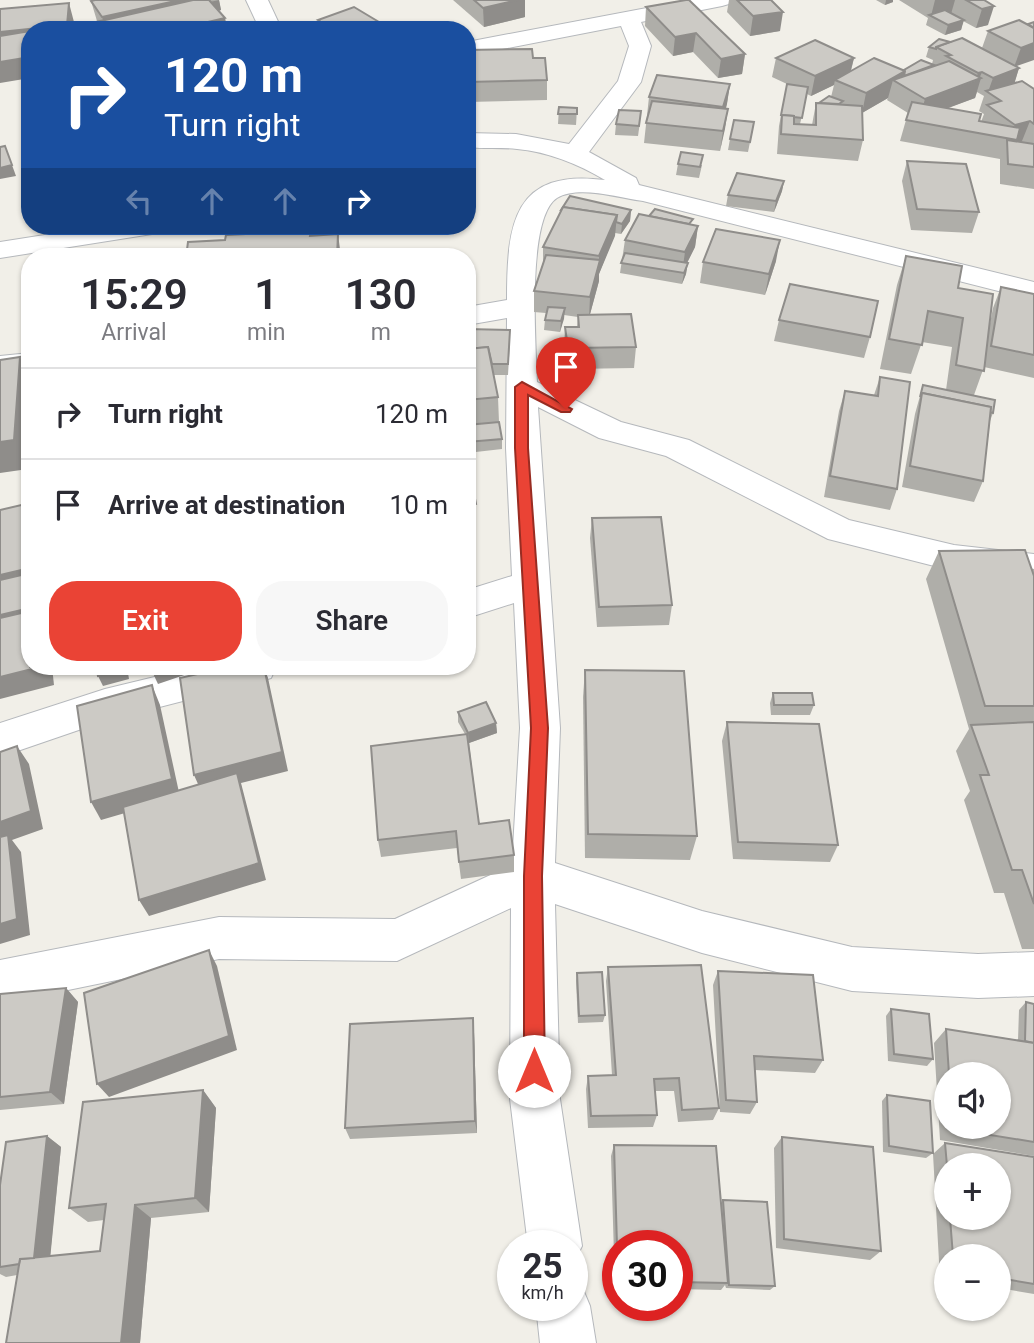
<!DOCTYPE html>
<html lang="en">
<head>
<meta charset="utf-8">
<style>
  body { margin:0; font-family:Roboto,sans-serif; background:#f7f7f7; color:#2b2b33; height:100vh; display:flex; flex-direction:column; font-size:26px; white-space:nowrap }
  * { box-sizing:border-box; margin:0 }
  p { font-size:23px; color:#7c7c81 }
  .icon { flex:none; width:38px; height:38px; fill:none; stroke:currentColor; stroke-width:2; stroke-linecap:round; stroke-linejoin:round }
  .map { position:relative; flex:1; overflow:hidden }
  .panel { position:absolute; left:21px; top:248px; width:455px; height:427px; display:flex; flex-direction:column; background:#fff; border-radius:28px; box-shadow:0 2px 5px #0004 }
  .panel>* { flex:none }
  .guide { position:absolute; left:21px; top:21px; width:455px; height:214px; border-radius:28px; box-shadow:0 2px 5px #0004; background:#1a4fa0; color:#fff; overflow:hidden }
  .tools { position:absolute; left:934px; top:1062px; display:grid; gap:14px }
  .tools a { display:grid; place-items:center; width:77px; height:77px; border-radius:50%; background:#fff; box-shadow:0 2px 5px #0004; font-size:35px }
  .speed { position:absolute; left:497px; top:1230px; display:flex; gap:14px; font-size:35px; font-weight:700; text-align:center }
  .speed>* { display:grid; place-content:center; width:91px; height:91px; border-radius:50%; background:#fff; box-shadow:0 2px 5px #0004; line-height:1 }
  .speed small { font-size:18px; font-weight:400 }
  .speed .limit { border:10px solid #d22; background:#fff; color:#111 }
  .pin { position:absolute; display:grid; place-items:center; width:60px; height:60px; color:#fff; margin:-72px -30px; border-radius:50% 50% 50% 0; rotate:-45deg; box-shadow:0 0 7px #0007 }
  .pin .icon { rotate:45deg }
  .me { position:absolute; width:77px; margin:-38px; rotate:0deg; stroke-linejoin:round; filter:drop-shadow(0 0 5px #0008) }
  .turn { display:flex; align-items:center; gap:24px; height:147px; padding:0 28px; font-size:32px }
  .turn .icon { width:91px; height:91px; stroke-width:2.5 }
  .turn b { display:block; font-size:49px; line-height:60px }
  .lanes { display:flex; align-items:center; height:66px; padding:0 28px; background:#0003; justify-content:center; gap:35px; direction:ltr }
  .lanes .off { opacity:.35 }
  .eta { display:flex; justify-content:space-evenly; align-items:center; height:119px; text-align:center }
  .eta b { font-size:42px; font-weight:600; line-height:49px }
  .action { display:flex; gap:14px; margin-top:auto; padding:14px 28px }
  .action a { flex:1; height:80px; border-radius:28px; background:#ea4335; color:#fff; font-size:28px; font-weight:600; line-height:80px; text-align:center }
  .action a+a { background:#f7f7f7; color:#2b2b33 }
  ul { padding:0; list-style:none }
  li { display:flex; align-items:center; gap:21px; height:91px; padding:0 28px; border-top:2px solid #e1e1e2 }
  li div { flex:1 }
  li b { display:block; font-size:26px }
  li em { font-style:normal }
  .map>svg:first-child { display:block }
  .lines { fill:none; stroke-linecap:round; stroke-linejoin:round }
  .minor-casing { stroke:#b5b8bc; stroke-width:2 }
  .minor { fill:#fff; fill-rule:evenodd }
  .wall { fill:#afaea9; fill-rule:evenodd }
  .shaded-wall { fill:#8f8d8a }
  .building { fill:#cccac5; stroke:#8f8d8a; stroke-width:2 }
  .route { fill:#ea4335; stroke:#982c22; stroke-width:2 }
</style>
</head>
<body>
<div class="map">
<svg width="1034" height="1343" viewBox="0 0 1034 1343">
  <rect width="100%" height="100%" fill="#f1efe8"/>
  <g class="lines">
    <defs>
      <g id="minor">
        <polygon points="246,0 268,0 282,30 260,30"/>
        <path d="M689,0h44l-4,4 -7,2 -81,16 10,24 -10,36 -52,70 47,26 3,7 395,97v18l-391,-99c-24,-3 -64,-16 -86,-3 -31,20 -21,148 -20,184l84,40 68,18 160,80 105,25 80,9v26l-80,-9 -126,-32 -162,-83 -67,-18 -61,-31 22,321 -5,135 147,48 150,36 126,7 56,-2v44l-56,2 -126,-7 -150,-38 -147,-49 5,195 22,147 -10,20v-20h-44l-18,-147 1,-191 -114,53 -178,-2 -219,45v-44l219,-43 176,2 117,-54 8,-137 -6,-125 -47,15v-28l45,-14 -6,-128 1,-130 -40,7v-18l40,-7c0,-76 6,-132 98,-120 -27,-16 -56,-28 -88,-31 -16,-2 -33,0 -50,-2v-14l49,1 53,10 49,-63 11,-35 -8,-20 -154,30v-14z"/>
        <polygon points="102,226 166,226 162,232 152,234 0,258 0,242"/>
        <polygon points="30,353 30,373 0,376 0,356"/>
        <polygon points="196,667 276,667 271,678 257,682 105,721 0,757 0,723 105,689"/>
        <polygon points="572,1282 582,1287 590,1306 596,1343 540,1343 536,1306 572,1306"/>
      </g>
    </defs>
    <use href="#minor" class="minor-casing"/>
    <use href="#minor" class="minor"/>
  </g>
  <g class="wall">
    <polygon points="189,0 219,0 221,10 219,11 225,18 227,30 84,30 83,25 97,21 91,1 189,1"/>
    <polygon points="453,0 525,0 525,17 484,27"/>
    <polygon points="729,0 771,0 780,31 750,36 727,12"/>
    <polygon points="876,0 893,0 893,2 885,5"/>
    <polygon points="899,0 984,0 988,25 976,28 963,21 961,30 945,35 926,25 928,18"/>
    <polygon points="646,7 745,54 742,74 718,78 693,52 673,56 645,26"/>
    <polygon points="318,20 385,30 319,30"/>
    <path d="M1028,24l-11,42 2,2 -5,16 20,5v100l-34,-5v-25l-100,-18 8,-28 -21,-13 1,-2 -26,15 1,27 -5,21 -81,-7 2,-28 8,-42 -15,-7 4,-19h78l-3,13 53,-1 28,-6 1,-4 -7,-3 3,-10 21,-5 32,6 6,-17zM834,85l-3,12 -12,6h-3l-4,22 -12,-1 7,-30 4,2zM977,92l7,4 -5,15 5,3 -3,8 -34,-14 28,-10z"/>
    <polygon points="467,50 533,58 547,80 547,100 468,102"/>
    <polygon points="730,84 726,109 728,109 720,151 644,143 649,97"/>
    <polygon points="559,107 577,108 576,125 558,124"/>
    <polygon points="640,122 638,136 615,135 616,124"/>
    <polygon points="754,122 748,152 728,150 730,139"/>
    <polygon points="907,161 979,212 972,233 911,230 902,181"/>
    <polygon points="678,164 702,165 699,178 676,175"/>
    <polygon points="784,181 782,191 774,212 726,206 728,195"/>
    <polygon points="561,210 631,210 630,221 621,234 615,233 599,274 599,281 590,314 636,347 634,368 573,369 573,362 566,362 564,348 565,327 577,327 578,317 564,315 560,332 544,330 545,320 546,313 534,312 534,291 543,265 543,247 560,213"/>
    <polygon points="693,225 698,226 695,247 687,263 686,274 682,284 620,273 625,240"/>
    <polygon points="906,256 958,288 988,334 993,308 1001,287 1034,294 1034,378 984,367 974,395 993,413 990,421 983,481 974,502 902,487 915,414 923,385 946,390 952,347 922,342 911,374 880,369 897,285"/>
    <polygon points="776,261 765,295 700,283 703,262"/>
    <polygon points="779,320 870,337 864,358 774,341"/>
    <polygon points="467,329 510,341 508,375 494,375 498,397 499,422 502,439 502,449 467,453"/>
    <polygon points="880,377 897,489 890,510 824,497 839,411 845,391 874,395"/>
    <polygon points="467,457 476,504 476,524 467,525"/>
    <polygon points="592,518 672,605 669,625 597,627 590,538"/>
    <polygon points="939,551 1034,569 1034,949 1022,949 1004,893 994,893 964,800 970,791 956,751 969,729 926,579"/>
    <polygon points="585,670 697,836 690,860 585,858 583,697"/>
    <polygon points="773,693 814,705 810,715 771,715 770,703"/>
    <polygon points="458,712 496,723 497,733 469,743 479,824 514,855 514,872 461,879 457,848 381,857 378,840 465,734 458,722"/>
    <polygon points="727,722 838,845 830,862 733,859 722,741"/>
    <polygon points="608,967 719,1108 713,1120 678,1122 674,1091 655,1091 657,1115 653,1127 588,1128 586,1089 588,1076 612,1075 606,981"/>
    <polygon points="718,971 823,1060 815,1073 755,1070 757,1102 750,1114 720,1112 713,985"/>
    <polygon points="577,973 605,1015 603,1022 578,1023 576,981"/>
    <polygon points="66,988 78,1002 64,1104 0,1110 0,994"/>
    <path d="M1026,1002l8,2v152l-94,-16 -6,-97 12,-14 72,11 1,-30zM947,1074h52v53h-52z"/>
    <polygon points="891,1009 933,1059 927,1066 888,1061 886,1016"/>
    <polygon points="474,1032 477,1133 350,1139 345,1128"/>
    <polygon points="203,1090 216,1108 209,1212 151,1218 140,1343 17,1275 6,1277 0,1274 0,1185 47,1136 61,1147 50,1256 100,1251 104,1220 88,1222 69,1208"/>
    <polygon points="887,1095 933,1153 926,1158 883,1152 882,1101"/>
    <polygon points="782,1137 881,1251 870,1260 776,1248 774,1148"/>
    <path d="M945,1143l89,14v137l-35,-6v-32h-52v24l-7,-1 -7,-125zM947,1166l52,52h-52z"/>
    <polygon points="614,1145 721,1204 723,1200 775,1286 770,1290 726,1288 725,1285 721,1290 677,1289 677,1246 618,1246 618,1288 615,1288 611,1156"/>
  </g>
  <g class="shaded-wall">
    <polygon points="180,0 189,0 192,17 106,30 102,17"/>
    <polygon points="219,0 221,10 199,15 196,5"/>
    <polygon points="518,0 525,0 525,17 484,27 483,8"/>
    <polygon points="886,0 893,0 893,2 885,5"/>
    <polygon points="935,0 955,0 951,14 931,16"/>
    <polygon points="69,3 74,22 74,30 30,30 30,49 0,52 0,32"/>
    <polygon points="994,6 988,25 976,28 982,9"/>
    <polygon points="783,12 780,31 750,36 753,16"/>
    <polygon points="225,18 227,30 174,30"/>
    <polygon points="964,20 961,30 945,35 948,25"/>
    <polygon points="384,25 385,30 372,30"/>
    <polygon points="696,33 693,52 673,56 675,37"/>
    <polygon points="1034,43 1034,60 1014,67 1021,48"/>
    <polygon points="745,54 742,74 718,78 721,59"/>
    <polygon points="30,57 30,78 0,83 0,62"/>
    <polygon points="854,58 849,77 835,80 834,85 811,96 815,76"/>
    <polygon points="1019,68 1013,88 988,92 993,78"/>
    <polygon points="905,71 901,85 893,80 888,98 862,113 866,93"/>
    <polygon points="982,72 979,79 981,78 975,98 919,119 925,99 975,81 978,73"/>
    <polygon points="730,84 727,104 720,127 723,107"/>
    <polygon points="728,109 725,129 720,151 723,131"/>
    <polygon points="1030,121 1022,141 1016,143 1017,140 1010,139 1015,125"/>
    <polygon points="5,146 16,176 0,179 0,168"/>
    <polygon points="784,181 782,191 774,212 776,201"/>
    <polygon points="631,210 630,221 621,234 622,224"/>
    <polygon points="617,215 615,236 599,274 599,281 589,318 590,297 599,266 599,256"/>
    <polygon points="698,226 695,247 682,273 685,252"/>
    <polygon points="338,234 341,257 337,257"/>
    <polygon points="780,240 776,261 765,295 769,274"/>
    <polygon points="688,263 686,274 682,284 684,273"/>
    <polygon points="565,308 564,319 560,332 561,321"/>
    <polygon points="20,357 30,381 30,434 28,469 0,473 0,442"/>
    <polygon points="30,568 30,591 0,597 0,575"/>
    <polygon points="30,608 30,630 0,638 0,615"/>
    <polygon points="40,667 52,667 54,685 0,699 0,677"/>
    <polygon points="124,667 127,667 129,679 103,686 98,676"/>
    <polygon points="150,667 208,667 158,684"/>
    <polygon points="264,667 268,678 288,771 241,783 266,880 149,916 139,900 202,793 194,775"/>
    <polygon points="152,685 160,705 180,797 101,820 91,802"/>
    <polygon points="496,723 497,733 469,743 468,733"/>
    <polygon points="17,746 29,764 43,829 12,840 21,852 30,935 0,944 0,822"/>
    <polygon points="209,950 217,966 237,1050 109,1097 97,1084"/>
    <polygon points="66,988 78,1002 64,1104 50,1092"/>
    <polygon points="473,1018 474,1032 477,1133 475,1121"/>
    <polygon points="203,1090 216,1108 209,1212 195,1198"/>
    <polygon points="47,1136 61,1147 49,1270 34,1262"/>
    <polygon points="135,1205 151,1218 140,1343 121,1343"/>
  </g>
  <g class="building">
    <polygon points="95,0 180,0 102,17 91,1"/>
    <polygon points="193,0 209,0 225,18 174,30 86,30 83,25"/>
    <polygon points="474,0 518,0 483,8"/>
    <polygon points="686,0 689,0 745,54 721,59 696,33 675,37 646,7"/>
    <polygon points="737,0 771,0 783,12 753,16"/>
    <polygon points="966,0 984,0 994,6 982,9"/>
    <polygon points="69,3 67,25 0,32 0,9"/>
    <polygon points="354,7 384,25 372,30 334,30 318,20"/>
    <polygon points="945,10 964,20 948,25 929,15"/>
    <polygon points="1019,20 1034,28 1034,43 1021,48 988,31"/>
    <polygon points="1034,22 1034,28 1028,24"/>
    <polygon points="209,27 213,30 200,30"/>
    <polygon points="30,31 30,57 0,62 0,36"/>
    <polygon points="962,38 1019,68 993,78 982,72 978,73 946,56 951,55 936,47"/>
    <polygon points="939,39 950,42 936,47 936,49 929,47"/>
    <polygon points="815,40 854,58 815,76 776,58"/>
    <polygon points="532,49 533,58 545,58 547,80 467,82 467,50"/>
    <polygon points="874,58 905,71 866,93 835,80"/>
    <polygon points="921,60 934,65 904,76 905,71 904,70"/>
    <polygon points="949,61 981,78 925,99 893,80"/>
    <polygon points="657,75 730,84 723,107 649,97"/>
    <polygon points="1022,81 1034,89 1034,124 1030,121 1015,125 987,105 1001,101 986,91"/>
    <polygon points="787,84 808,87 802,118 794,117 794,116 781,115"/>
    <polygon points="829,96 843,101 839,104 819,103"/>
    <polygon points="652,101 728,109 723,131 646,123"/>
    <polygon points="912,102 981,114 979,121 1020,128 1017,140 906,120"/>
    <polygon points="816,103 862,106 863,140 781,134 782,115 794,116 794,124 816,125"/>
    <polygon points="559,107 577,108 577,114 558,114"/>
    <polygon points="619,110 641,111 639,126 616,124"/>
    <polygon points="734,120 754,122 750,142 730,139"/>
    <polygon points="1007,140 1034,144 1034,167 1008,164"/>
    <polygon points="5,146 12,165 0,168 0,147"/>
    <polygon points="681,152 703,155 700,167 678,164"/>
    <polygon points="907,161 966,164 979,212 917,209"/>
    <polygon points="737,173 784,181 776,201 728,195"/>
    <polygon points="570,196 631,210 622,224 616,222 617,215 563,207 562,210 561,210"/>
    <polygon points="563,207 617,215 599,256 543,247"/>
    <polygon points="655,209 693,219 689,224 649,216"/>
    <polygon points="639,214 698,226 685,252 625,240"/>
    <polygon points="716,229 780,240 769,274 703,262"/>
    <polygon points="311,231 310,236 338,234 337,257 186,257 188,242 225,240 226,235"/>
    <polygon points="625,253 688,263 684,273 621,263"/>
    <polygon points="546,255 600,260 590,297 534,291"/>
    <polygon points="906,256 962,266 958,288 993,294 984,371 956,365 963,318 928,311 922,345 889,339"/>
    <polygon points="790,284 878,301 870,337 779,320"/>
    <polygon points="1001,287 1034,294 1034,355 991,346"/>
    <polygon points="548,307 565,308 561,321 545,320"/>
    <polygon points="631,314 636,347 574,348 574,341 567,341 565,327 579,327 578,315"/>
    <polygon points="467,329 510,330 508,364 492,364 488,347 467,349"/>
    <polygon points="488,347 498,397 467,400 467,349"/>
    <polygon points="20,357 14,440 0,442 0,360"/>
    <polygon points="880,377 910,382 897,489 830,476 845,391 878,396"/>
    <polygon points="923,385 995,400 993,413 990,412 991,407 922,393 920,397"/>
    <polygon points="922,393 991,407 983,481 910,466"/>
    <polygon points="499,422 502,439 467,442 467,425"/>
    <polygon points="467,457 476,504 467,505"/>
    <polygon points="30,503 30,568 0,575 0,510"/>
    <polygon points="661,517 672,605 599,607 592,518"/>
    <polygon points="1025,550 1034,576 1034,706 985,706 939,551"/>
    <polygon points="30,573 30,608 0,615 0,580"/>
    <polygon points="30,611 30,667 40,667 0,677 0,618"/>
    <polygon points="96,667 124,667 125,669 98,676"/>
    <polygon points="228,667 264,667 282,752 194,775 180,678"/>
    <polygon points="585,670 684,671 697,836 588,834"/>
    <polygon points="152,685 172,779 91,802 77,706"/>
    <polygon points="773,693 812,693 814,705 774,705"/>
    <polygon points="486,702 496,723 468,733 458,712"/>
    <polygon points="727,722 819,724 838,845 738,842"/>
    <polygon points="1034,722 1034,904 1022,870 1012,870 980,775 989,775 971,725"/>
    <polygon points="467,734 479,824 509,820 514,855 459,862 456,831 378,840 371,746"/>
    <polygon points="17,746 31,811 0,822 0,752"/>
    <polygon points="237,773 259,863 139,900 123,807"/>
    <polygon points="8,835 17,919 0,924 0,837"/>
    <polygon points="209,950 229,1036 97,1084 84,993"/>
    <polygon points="701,965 719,1108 682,1110 679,1078 654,1079 657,1115 591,1116 588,1076 616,1075 608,967"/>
    <polygon points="718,971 813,975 823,1060 754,1056 757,1102 726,1100"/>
    <polygon points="602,972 605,1015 579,1016 577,973"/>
    <polygon points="66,988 50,1092 0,1097 0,994"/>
    <polygon points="1026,1002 1034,1004 1034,1043 1025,1041"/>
    <polygon points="891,1009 929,1014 933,1059 894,1054"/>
    <polygon points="473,1018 475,1121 345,1128 350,1024"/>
    <polygon points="946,1029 1034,1043 1034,1142 953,1129 953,1127 999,1127 999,1074 949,1074"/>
    <polygon points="203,1090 195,1198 135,1205 121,1343 6,1343 20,1259 100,1251 106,1204 69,1208 83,1102"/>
    <polygon points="887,1095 930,1101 933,1153 889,1146"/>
    <polygon points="47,1136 34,1258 20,1259 19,1264 0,1267 0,1185 6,1142"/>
    <polygon points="782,1137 873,1147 881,1251 784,1239"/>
    <polygon points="945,1143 1034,1157 1034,1284 999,1278 999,1256 953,1256 950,1218 999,1218 999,1166 947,1166"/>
    <polygon points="614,1145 716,1146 728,1283 677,1282 677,1246 618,1246 618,1279"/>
    <polygon points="723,1200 767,1202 775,1286 729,1285"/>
  </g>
  <polygon class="route" points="522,382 572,409 570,412 561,412 528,395 528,448 548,728 542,876 545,1071 542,1078 534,1081 527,1078 524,1071 524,876 531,728 515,448 515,387"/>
</svg>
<div class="tools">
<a><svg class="icon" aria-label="sound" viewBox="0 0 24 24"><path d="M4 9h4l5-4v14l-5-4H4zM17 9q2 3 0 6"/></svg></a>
<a>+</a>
<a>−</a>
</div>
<div class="speed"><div>25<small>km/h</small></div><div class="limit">30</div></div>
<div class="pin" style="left:566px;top:409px;background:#d93025"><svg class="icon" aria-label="arrive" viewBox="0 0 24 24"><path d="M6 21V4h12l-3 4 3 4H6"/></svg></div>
<svg class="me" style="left:534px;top:1071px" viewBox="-20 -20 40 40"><circle r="19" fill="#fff"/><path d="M0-13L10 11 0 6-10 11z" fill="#ea4335"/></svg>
<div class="guide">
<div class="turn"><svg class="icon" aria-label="right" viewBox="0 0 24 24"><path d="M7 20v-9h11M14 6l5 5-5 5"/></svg><div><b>120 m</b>Turn right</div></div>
<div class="lanes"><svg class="icon off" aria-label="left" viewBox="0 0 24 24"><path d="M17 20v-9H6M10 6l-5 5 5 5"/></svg><svg class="icon off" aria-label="ahead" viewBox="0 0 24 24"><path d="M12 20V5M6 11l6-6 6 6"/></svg><svg class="icon off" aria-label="ahead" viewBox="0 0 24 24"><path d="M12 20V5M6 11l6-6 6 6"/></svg><svg class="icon" aria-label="right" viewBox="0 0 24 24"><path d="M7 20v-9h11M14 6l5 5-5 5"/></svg></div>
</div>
<section class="panel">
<div class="eta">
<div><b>15:29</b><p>Arrival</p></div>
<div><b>1</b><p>min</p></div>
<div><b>130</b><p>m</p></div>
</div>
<ul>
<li><svg class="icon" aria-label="right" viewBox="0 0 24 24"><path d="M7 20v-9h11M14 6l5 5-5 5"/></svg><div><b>Turn right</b></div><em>120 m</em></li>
<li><svg class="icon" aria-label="arrive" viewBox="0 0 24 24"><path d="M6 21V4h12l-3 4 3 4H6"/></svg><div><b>Arrive at destination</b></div><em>10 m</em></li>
</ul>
<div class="action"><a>Exit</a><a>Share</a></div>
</section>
</div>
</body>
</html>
